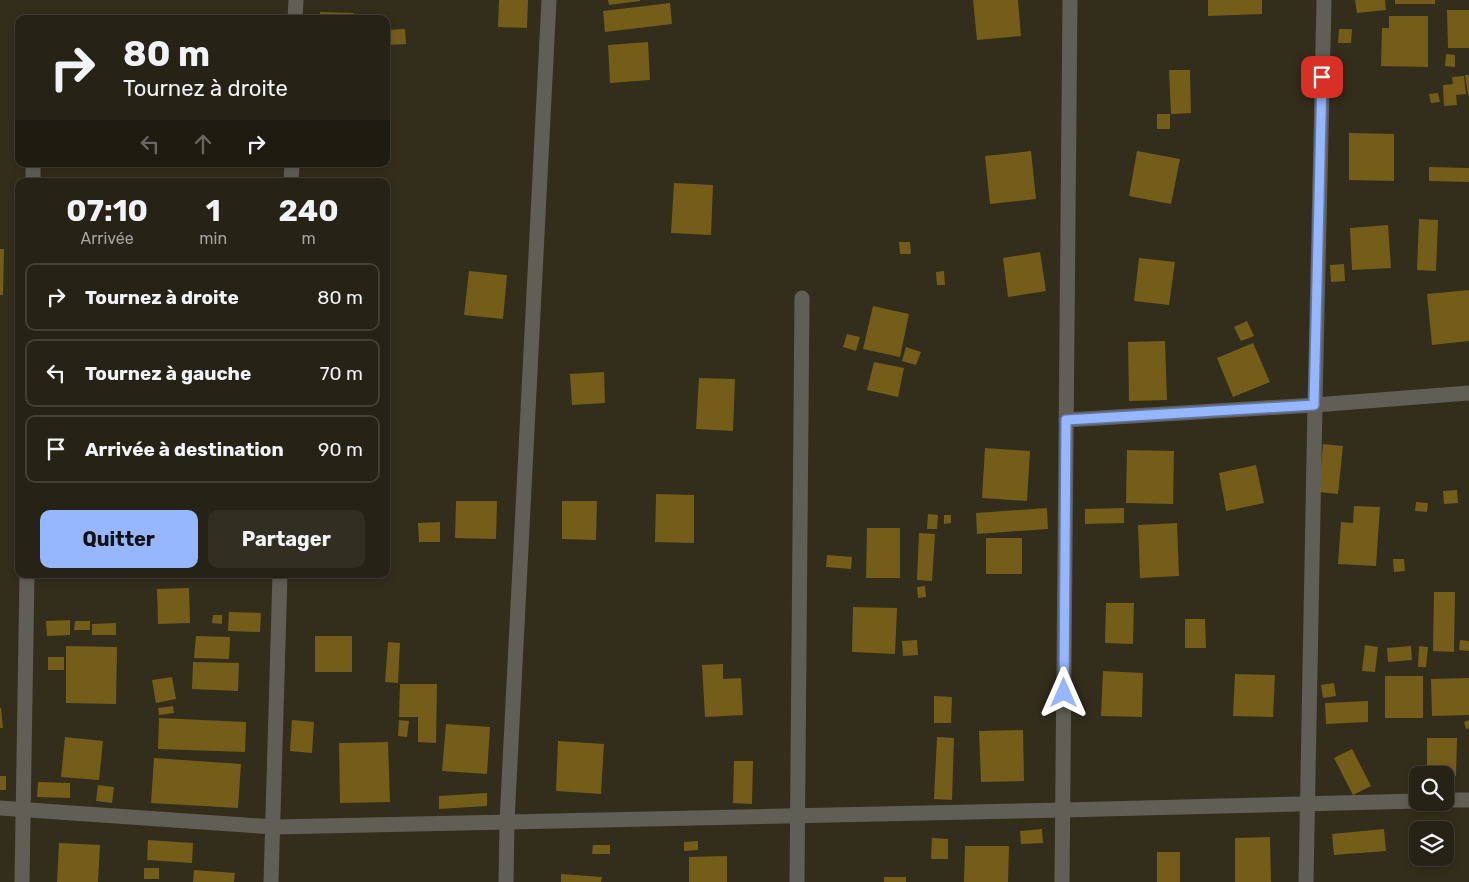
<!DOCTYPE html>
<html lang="fr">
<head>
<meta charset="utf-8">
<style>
  body { margin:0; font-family:Rubik,sans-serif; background:#322f22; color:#f1f3f6; height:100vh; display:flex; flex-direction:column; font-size:19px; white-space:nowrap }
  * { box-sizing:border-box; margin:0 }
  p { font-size:16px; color:#a4a4a0 }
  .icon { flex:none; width:28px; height:28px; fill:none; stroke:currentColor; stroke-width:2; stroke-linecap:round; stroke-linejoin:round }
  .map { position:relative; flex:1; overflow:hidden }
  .details { position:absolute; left:15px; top:178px; width:375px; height:400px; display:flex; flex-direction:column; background:#262215; border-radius:10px; box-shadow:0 2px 8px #0003,0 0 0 1px #423f34 }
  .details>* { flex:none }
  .banner { position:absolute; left:15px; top:15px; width:375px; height:152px; border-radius:10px; box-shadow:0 2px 8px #0003,0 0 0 1px #423f34; background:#262215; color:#f1f3f6; overflow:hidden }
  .fabs { position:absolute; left:1409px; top:766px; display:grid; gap:10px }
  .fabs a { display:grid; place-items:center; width:45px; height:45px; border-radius:10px; background:#262215; box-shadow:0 2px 8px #0003,0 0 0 1px #423f34; font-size:25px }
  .pin { position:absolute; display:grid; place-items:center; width:42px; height:42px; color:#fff; margin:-21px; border-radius:10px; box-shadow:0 2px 8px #0006 }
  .me { position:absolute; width:55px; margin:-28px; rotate:0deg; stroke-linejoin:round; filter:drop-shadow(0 0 4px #0008) }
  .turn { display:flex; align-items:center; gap:18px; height:105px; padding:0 25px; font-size:22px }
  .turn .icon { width:65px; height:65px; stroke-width:2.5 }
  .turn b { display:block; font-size:35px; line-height:42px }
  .lanes { display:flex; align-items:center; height:48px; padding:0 25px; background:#0003; justify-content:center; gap:25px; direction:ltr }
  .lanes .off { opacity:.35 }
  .eta { display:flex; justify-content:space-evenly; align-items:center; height:85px; text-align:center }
  .eta b { font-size:30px; font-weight:700; line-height:35px }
  .action { display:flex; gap:10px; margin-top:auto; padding:10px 25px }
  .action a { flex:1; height:58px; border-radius:10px; background:#96b6fd; color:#111; font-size:20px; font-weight:700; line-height:58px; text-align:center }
  .action a+a { background:#322f22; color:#f1f3f6 }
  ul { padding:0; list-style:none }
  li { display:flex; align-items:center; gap:15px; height:68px; margin:0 10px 8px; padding:0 15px; border:2px solid #423f34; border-radius:10px }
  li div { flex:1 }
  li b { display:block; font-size:19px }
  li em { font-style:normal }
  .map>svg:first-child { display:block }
  .building { fill:#745d19 }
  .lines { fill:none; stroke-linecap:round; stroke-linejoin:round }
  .minor { stroke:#615e56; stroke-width:15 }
  .route-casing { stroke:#6276a4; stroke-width:12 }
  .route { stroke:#96b6fd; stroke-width:9 }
</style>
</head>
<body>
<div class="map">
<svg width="1469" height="882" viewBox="0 0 1469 882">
  <rect width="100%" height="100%" fill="#332d1c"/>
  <g class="building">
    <polygon points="499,0 528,0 527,28 498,27"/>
    <polygon points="608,0 640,0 640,1 609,5"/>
    <polygon points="973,0 1018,0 1021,36 977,40"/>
    <polygon points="1208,0 1262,0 1262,14 1208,16"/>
    <polygon points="1355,0 1385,0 1386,10 1357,13"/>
    <rect x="1395" y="0" width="40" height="4"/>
    <polygon points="670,3 672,24 605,32 603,11"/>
    <polygon points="1447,10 1469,10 1469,48 1448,48"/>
    <polygon points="320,12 354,13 354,19 320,19"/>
    <polygon points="1389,16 1428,16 1428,67 1381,66 1382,28 1389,28"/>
    <polygon points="405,29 406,44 386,45 386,30"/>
    <polygon points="1339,29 1352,29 1351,43 1338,43"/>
    <polygon points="648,42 650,80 610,83 608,45"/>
    <polygon points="1446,54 1455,55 1455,67 1445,66"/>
    <polygon points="1169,70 1190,70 1191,113 1171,114"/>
    <polygon points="1465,75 1469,75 1469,95 1468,95"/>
    <polygon points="1464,76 1466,94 1456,95 1457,105 1444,106 1443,85 1453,84 1452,77"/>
    <polygon points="1438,93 1440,102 1431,103 1429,94"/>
    <rect x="1157" y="114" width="13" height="15"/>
    <polygon points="1349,133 1394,134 1394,181 1349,180"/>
    <polygon points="1031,151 1036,199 990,204 985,156"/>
    <polygon points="1137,151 1180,159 1171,204 1129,196"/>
    <polygon points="1429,167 1469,168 1469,182 1429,181"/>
    <polygon points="674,183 713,185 711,235 671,233"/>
    <polygon points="1419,219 1438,220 1436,271 1417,270"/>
    <polygon points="1388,225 1391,268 1352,270 1350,228"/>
    <polygon points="899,242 910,242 911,254 900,254"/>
    <polygon points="0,249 4,249 3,295 0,295"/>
    <polygon points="1040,252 1046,291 1008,297 1003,258"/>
    <polygon points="1139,258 1175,262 1169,305 1134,301"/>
    <polygon points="1344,264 1345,281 1331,282 1330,265"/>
    <polygon points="469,271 507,275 503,319 464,315"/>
    <polygon points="944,271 945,285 937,285 936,272"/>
    <polygon points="1469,290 1469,341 1432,345 1427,294"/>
    <polygon points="873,306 909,314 900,357 863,349"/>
    <polygon points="1247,321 1254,336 1241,341 1234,327"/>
    <polygon points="847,334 860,337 856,351 843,347"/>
    <polygon points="1165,341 1167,400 1129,401 1128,342"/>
    <polygon points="1253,343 1270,382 1233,397 1217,358"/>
    <polygon points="906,347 921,352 916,365 902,361"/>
    <polygon points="874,362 904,368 898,397 867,390"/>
    <polygon points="604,372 605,403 572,405 570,374"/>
    <polygon points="699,378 735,379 733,431 696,429"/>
    <polygon points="1323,444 1343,446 1338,494 1319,492"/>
    <polygon points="985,448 1030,451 1027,501 982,498"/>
    <polygon points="1127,450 1174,451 1173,504 1126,503"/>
    <polygon points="1256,465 1264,503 1226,511 1219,473"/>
    <polygon points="1457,490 1458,503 1444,504 1443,491"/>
    <polygon points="656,494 694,495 694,543 655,542"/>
    <polygon points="456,501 497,501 496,539 455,538"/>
    <polygon points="562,501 597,501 596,540 562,539"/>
    <polygon points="1416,502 1428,503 1427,512 1415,511"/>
    <polygon points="1354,506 1380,507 1376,566 1338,564 1341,522 1353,523"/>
    <polygon points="1047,508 1048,529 977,534 976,513"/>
    <polygon points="1124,508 1124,523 1085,524 1085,509"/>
    <polygon points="928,514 938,515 937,529 927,529"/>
    <polygon points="944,515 951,515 951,523 944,524"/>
    <polygon points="440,522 440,542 419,542 418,523"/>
    <polygon points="1177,523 1179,576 1140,578 1138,525"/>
    <polygon points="867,528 900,528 900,578 866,578"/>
    <polygon points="919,533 935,534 932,581 917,580"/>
    <rect x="986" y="538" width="36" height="36"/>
    <polygon points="827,555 852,557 851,569 826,567"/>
    <polygon points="1393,559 1404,559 1405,571 1394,572"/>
    <polygon points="925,586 926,597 918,598 917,587"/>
    <polygon points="189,588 190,623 158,624 157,589"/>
    <polygon points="1434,592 1455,592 1454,652 1433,651"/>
    <polygon points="1106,603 1134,603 1133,644 1105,643"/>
    <polygon points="853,607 897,608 895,654 852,652"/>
    <polygon points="229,612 261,613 260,632 228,631"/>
    <polygon points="213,615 222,615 222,624 212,623"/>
    <polygon points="1185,619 1205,619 1206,648 1185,648"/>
    <polygon points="70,620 70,635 47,636 46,621"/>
    <polygon points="75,621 90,621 90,630 74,630"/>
    <polygon points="116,623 116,635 92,635 92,624"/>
    <polygon points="196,636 230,637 229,659 194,658"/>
    <rect x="315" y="636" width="37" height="36"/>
    <polygon points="917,640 918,655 903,656 902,641"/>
    <polygon points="1460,640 1469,641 1469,651 1459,650"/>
    <polygon points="388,642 400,643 398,683 385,682"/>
    <polygon points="1365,645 1378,647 1375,672 1362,671"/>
    <polygon points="66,646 117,647 116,704 66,703"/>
    <polygon points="1411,646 1412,660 1388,662 1387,648"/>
    <polygon points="1419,646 1428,647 1426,667 1418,667"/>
    <rect x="48" y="657" width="16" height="13"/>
    <polygon points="193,662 239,663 238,691 192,689"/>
    <polygon points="723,664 723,679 741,678 743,715 705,717 702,665"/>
    <polygon points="1103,671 1143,673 1142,717 1101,716"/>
    <polygon points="1235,674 1275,675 1273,717 1233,716"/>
    <rect x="1385" y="676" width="38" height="42"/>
    <polygon points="172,677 176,699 156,703 152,680"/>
    <polygon points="1469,678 1469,715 1432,716 1431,679"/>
    <polygon points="1334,683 1336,696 1323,698 1321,685"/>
    <polygon points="400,684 437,684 436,743 418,742 418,717 399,717"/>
    <polygon points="934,696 952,697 951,723 934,723"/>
    <polygon points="1368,701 1368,722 1326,724 1325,703"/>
    <polygon points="173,706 174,713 159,715 158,708"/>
    <polygon points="0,708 1,708 3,728 0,728"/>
    <polygon points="159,718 246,722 245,752 158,749"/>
    <polygon points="292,720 314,722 312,753 290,751"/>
    <polygon points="399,720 409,721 407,737 398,736"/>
    <polygon points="1469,720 1469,728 1466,729 1464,722"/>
    <polygon points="446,724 490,727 487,774 442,771"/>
    <polygon points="1023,730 1024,781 981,782 979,731"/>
    <polygon points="65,737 103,741 99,780 61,777"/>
    <polygon points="937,737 954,738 952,800 934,799"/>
    <polygon points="1427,738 1457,738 1456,776 1427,775"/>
    <polygon points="558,741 604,744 601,794 556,791"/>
    <polygon points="388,742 390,802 340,803 339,743"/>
    <polygon points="1352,749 1371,786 1353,795 1334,758"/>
    <polygon points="154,758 241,764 238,808 151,803"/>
    <polygon points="734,761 753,761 752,804 733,803"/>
    <rect x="0" y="776" width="6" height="14"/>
    <polygon points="38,782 70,783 70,798 37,797"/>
    <polygon points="98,785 114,787 112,803 96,801"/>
    <polygon points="487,793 487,806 439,809 439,796"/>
    <polygon points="1042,829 1043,843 1021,844 1020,831"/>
    <polygon points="1384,829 1386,851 1334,855 1332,834"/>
    <polygon points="1270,837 1271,882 1235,882 1235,838"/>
    <polygon points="932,838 948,839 948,859 931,859"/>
    <polygon points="148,840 193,843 192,863 147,860"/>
    <polygon points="698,841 698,850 684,851 684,842"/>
    <polygon points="59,843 100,845 98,882 57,882"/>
    <polygon points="593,845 610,845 610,854 592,854"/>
    <polygon points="965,846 1009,846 1008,882 964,882"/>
    <rect x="1157" y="852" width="23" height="30"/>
    <polygon points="727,856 727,882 689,882 689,857"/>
    <rect x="144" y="868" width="15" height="11"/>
    <polygon points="194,870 235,873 234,882 193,882"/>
    <polygon points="561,874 602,877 601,882 561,882"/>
    <rect x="884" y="877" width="22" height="5"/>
  </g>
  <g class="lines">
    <g class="minor">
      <polyline points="295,19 296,0"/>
      <polyline points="33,181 33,164"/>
      <polyline points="291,181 292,164"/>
      <polyline points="1066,420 1315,405 1469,393"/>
      <polyline points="1445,800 1469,800"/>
      <polyline points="0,808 274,827 1063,810 1418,801"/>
      <polyline points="22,882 27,574"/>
      <polyline points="271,882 280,574"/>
      <polyline points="506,882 507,821 549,0"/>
      <polyline points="797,882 802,298"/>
      <polyline points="1062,882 1070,0"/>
      <polyline points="1306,882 1315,405 1324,0"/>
    </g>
  </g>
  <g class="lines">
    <defs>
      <polyline id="route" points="1064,693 1066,420 1314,405 1322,77"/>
    </defs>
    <use href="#route" class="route-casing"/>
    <use href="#route" class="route"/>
  </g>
</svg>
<div class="fabs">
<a><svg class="icon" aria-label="search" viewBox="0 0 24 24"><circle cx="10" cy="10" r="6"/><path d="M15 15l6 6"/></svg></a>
<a><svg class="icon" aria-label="layers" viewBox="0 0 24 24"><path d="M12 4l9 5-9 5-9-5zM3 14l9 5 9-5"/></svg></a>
</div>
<div class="pin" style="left:1322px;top:77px;background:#d93025"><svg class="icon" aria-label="arrive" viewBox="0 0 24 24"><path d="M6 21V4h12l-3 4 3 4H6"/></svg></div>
<svg class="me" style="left:1064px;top:693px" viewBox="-20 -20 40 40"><path d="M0-17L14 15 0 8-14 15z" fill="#96b6fd" stroke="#fff" stroke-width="4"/></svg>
<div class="banner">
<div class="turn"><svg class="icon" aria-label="right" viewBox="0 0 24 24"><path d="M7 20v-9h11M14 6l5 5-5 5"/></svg><div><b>80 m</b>Tournez à droite</div></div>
<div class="lanes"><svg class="icon off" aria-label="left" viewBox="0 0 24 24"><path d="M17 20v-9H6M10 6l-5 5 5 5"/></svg><svg class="icon off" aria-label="ahead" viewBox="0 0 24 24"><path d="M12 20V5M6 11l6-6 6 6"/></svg><svg class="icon" aria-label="right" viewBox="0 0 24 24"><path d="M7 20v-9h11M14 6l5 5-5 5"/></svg></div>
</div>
<section class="details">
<div class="eta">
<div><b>07:10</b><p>Arrivée</p></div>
<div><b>1</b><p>min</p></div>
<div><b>240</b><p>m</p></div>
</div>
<ul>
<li><svg class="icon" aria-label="right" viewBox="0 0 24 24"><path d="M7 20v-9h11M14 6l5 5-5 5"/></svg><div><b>Tournez à droite</b></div><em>80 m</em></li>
<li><svg class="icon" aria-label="left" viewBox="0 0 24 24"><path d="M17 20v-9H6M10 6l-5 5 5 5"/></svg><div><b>Tournez à gauche</b></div><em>70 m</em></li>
<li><svg class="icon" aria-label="arrive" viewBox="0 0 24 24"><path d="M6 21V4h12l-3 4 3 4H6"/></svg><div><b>Arrivée à destination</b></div><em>90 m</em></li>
</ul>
<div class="action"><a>Quitter</a><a>Partager</a></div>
</section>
</div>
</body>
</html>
